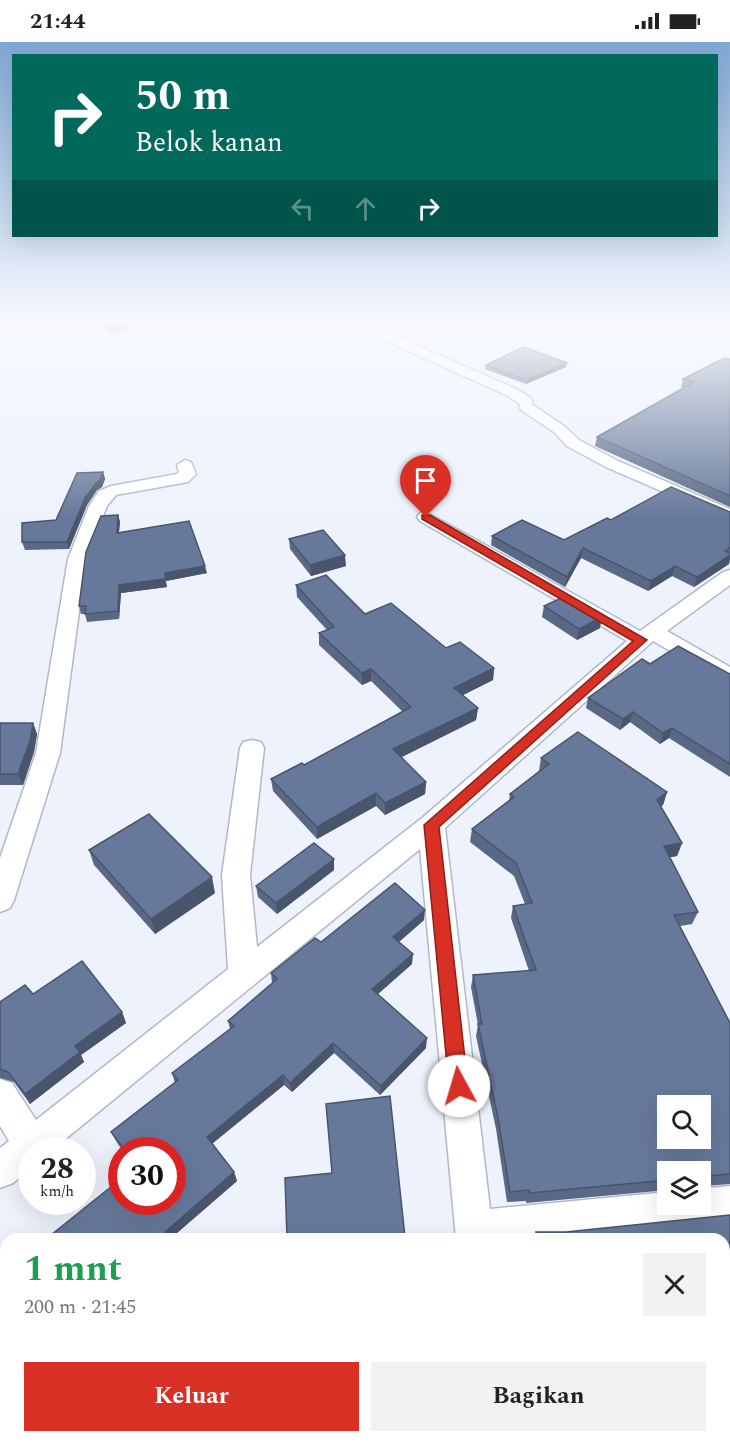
<!DOCTYPE html>
<html lang="id">
<head>
<meta charset="utf-8">
<style>
  body { margin:0; font-family:Spectral,serif; background:#f2f2f2; color:#222; height:100vh; display:flex; flex-direction:column; font-size:22px; white-space:nowrap }
  * { box-sizing:border-box; margin:0 }
  p { font-size:20px; color:#767676 }
  .icon { flex:none; width:33px; height:33px; fill:none; stroke:currentColor; stroke-width:2; stroke-linecap:round; stroke-linejoin:round }
  .map { position:relative; flex:1; overflow:hidden }
  .panel { position:absolute; left:0px; top:1191px; width:730px; height:210px; display:flex; flex-direction:column; background:#fff; border-radius:18px 18px 0 0; box-shadow:0 6px 24px #0002 }
  .panel>* { flex:none }
  .top-card { position:absolute; left:12px; top:12px; width:706px; height:183px; border-radius:0px; box-shadow:0 6px 24px #0002; background:#00695c; color:#fff; overflow:hidden }
  .buttons { position:absolute; left:657px; top:1053px; display:grid; gap:12px }
  .buttons a { display:grid; place-items:center; width:54px; height:54px; border-radius:0px; background:#fff; box-shadow:0 6px 24px #0002; font-size:30px }
  .speed { position:absolute; left:18px; top:1095px; display:flex; gap:12px; font-size:30px; font-weight:700; text-align:center }
  .speed>* { display:grid; place-content:center; width:78px; height:78px; border-radius:50%; background:#fff; box-shadow:0 6px 24px #0002; line-height:1 }
  .speed small { font-size:15px; font-weight:400 }
  .speed .limit { border:9px solid #d22; background:#fff; color:#111 }
  .pin { position:absolute; display:grid; place-items:center; width:51px; height:51px; color:#fff; margin:-62px -26px; border-radius:50% 50% 50% 0; rotate:-45deg; box-shadow:0 0 6px #0007 }
  .pin .icon { rotate:45deg }
  .me { position:absolute; width:66px; margin:-33px; rotate:354deg; stroke-linejoin:round; filter:drop-shadow(0 0 4px #0008) }
  .turn { display:flex; align-items:center; gap:21px; height:126px; padding:0 24px; font-size:27px }
  .turn .icon { width:78px; height:78px; stroke-width:2.5 }
  .turn b { display:block; font-size:42px; line-height:51px }
  .lanes { display:flex; align-items:center; height:57px; padding:0 24px; background:#0003; justify-content:center; gap:30px; direction:ltr }
  .lanes .off { opacity:.35 }
  .round { display:grid; place-items:center; flex:none; width:63px; height:63px; border-radius:0px; background:#f2f2f2 }
  .head { display:flex; align-items:center; justify-content:space-between; height:102px; padding:0 24px }
  h1 { font-size:36px; font-weight:700; line-height:45px; color:#1e9e55 }
  .cta { display:flex; gap:12px; margin-top:auto; padding:12px 24px }
  .cta a { flex:1; height:69px; border-radius:0px; background:#d93025; color:#fff; font-size:24px; font-weight:700; line-height:69px; text-align:center }
  .cta a+a { background:#f2f2f2; color:#222 }
  .status { display:flex; justify-content:space-between; align-items:center; height:42px; padding:0 30px; background:#fff; direction:ltr }
  .status svg { height:16px; fill:currentColor }
  .map>svg:first-child { display:block }
  .lines { fill:none; stroke-linecap:round; stroke-linejoin:round }
  .lane-casing { stroke:#b0b8ca; stroke-width:3 }
  .street-casing { stroke:#b0b8ca; stroke-width:3 }
  .lane { fill:#fff; fill-rule:evenodd }
  .street { fill:#fff; fill-rule:evenodd }
  .wall { fill:#596885 }
  .shaded-wall { fill:#48556c }
  .building { fill:#67799b; stroke:#48556c; stroke-width:1.5; fill-rule:evenodd }
  .route { fill:#d93025; stroke:#8d1f18; stroke-width:1.5 }
</style>
</head>
<body>
<div class="status"><b>21:44</b><svg viewBox="0 0 49 12"><path d="M0 12V9h3v3zM5 12V6h3v6zM10 12V3h3v9zM15 12V0h3v12zM26 1h20v11H26zM47 4h2v5h-2z"/></svg></div>
<div class="map">
<svg width="730" height="1401" viewBox="0 0 730 1401">
  <rect width="100%" height="100%" fill="#edf2fd"/>
  <g class="lines">
    <defs>
      <polygon id="lane" points="125,279 132,279 155,292 150,293"/>
      <g id="street">
        <polygon points="346,279 362,279 516,347 531,356 533,363 564,384 579,398 618,419 730,467 730,479 606,425 567,404 554,390 521,368 519,361 506,353 348,282"/>
        <polygon points="185,418 191,420 196,432 188,440 116,453 107,464 86,517 60,711 14,858 10,866 0,870 0,816 36,711 68,517 89,464 99,449 111,444 177,432 179,430 177,423"/>
        <polygon points="426,470 640,589 723,530 730,528 730,543 667,589 730,625 730,641 722,639 653,599 445,786 490,1167 668,1150 668,1162 700,1162 700,1147 730,1144 730,1180 561,1197 456,1197 420,807 52,1108 32,1108 32,1125 13,1141 0,1146 0,1106 9,1099 0,1084 0,1037 12,1041 36,1078 228,927 222,833 240,706 243,700 252,698 261,700 264,706 250,833 257,905 422,776 627,599 420,479 417,475 420,471"/>
        <rect x="475" y="1395" width="44" height="6"/>
      </g>
    </defs>
    <use href="#lane" class="lane-casing"/>
    <use href="#street" class="street-casing"/>
    <use href="#lane" class="lane"/>
    <use href="#street" class="street"/>
  </g>
  <g class="wall">
    <polygon points="89,279 131,279 132,286 111,291"/>
    <polygon points="136,279 157,279 143,283"/>
    <polygon points="730,317 730,465 595,404 597,395 683,346 681,345 683,337"/>
    <polygon points="567,321 566,325 526,342 485,327 486,323"/>
    <polygon points="103,430 105,437 102,445 97,448 87,463 69,507 25,508 22,500 56,478"/>
    <polygon points="730,470 730,517 729,522 694,545 672,534 648,549 581,516 565,545 491,503 492,494 564,498 611,478"/>
    <polygon points="118,473 120,480 119,490 207,531 166,539 167,545 121,551 119,577 87,580 85,572 81,572 79,564"/>
    <polygon points="289,497 346,524 311,534 290,507"/>
    <polygon points="296,543 494,626 493,638 463,653 478,666 476,678 401,715 426,740 425,752 385,773 376,764 317,797 273,749 271,737 304,723 403,670 371,639 362,643 319,603 319,591 327,588 297,555"/>
    <polygon points="544,564 600,586 577,598 542,575"/>
    <polygon points="650,622 730,632 730,735 669,696 660,702 630,680 620,688 586,666 588,656"/>
    <polygon points="0,681 33,681 37,692 34,710 23,743 0,743"/>
    <polygon points="541,716 667,750 663,763 661,764 682,801 677,814 670,815 698,870 692,882 680,884 730,981 730,1142 705,1144 705,1150 700,1156 700,1130 668,1130 668,1148 526,1161 526,1159 507,1160 496,1087 476,994 478,983 471,945 473,933 529,929 511,876 513,864 525,862 514,834 470,800 472,787 509,759 510,752 539,729"/>
    <polygon points="89,808 215,851 155,892 94,823"/>
    <polygon points="334,817 334,828 277,872 258,855 256,844"/>
    <polygon points="424,878 399,900 412,922 378,952 426,1006 380,1053 334,1011 292,1050 284,1043 212,1102 234,1130 237,1139 170,1197 172,1108 122,1108 116,1099 111,1090 175,1041 172,1031 230,987 228,979 272,941 271,931 321,900"/>
    <polygon points="33,952 122,970 126,981 81,1013 84,1020 30,1062 14,1040 0,1036 0,960"/>
    <polygon points="730,1173 730,1247 724,1248 724,1197 534,1197 536,1190 566,1190"/>
    <polygon points="575,1395 647,1395 649,1401 576,1401"/>
  </g>
  <g class="shaded-wall">
    <polygon points="123,279 131,279 132,286 111,291 109,283"/>
    <polygon points="142,279 157,279 143,283"/>
    <polygon points="567,321 566,325 526,342 526,338"/>
    <polygon points="103,430 105,437 102,445 97,448 87,463 69,507 67,500 85,456"/>
    <polygon points="118,473 120,480 118,498 117,491"/>
    <polygon points="583,506 581,516 565,545 567,535"/>
    <polygon points="345,513 346,524 311,534 310,523"/>
    <polygon points="730,513 729,522 694,545 697,535"/>
    <polygon points="205,524 207,531 166,539 165,531"/>
    <polygon points="675,524 672,534 648,549 651,539"/>
    <polygon points="165,537 167,545 121,551 119,577 118,569 119,543"/>
    <polygon points="602,575 600,586 577,598 579,587"/>
    <polygon points="494,626 493,638 453,658 454,646"/>
    <polygon points="371,627 371,639 362,643 362,631"/>
    <polygon points="478,666 476,678 392,720 393,707"/>
    <polygon points="633,670 630,680 620,688 623,677"/>
    <polygon points="33,681 37,692 34,710 23,743 18,732"/>
    <polygon points="672,686 669,696 660,702 663,691"/>
    <polygon points="426,740 425,752 385,773 385,761"/>
    <polygon points="667,750 663,763 653,771 657,758"/>
    <polygon points="376,751 376,764 317,797 317,785"/>
    <polygon points="682,801 677,814 659,817 664,804"/>
    <polygon points="334,817 334,828 277,872 276,861"/>
    <polygon points="212,835 215,851 155,892 151,877"/>
    <polygon points="425,868 424,878 393,905 393,895"/>
    <polygon points="413,912 412,922 372,957 372,947"/>
    <polygon points="122,970 126,981 81,1013 84,1020 30,1062 25,1052 75,1004"/>
    <polygon points="427,996 426,1006 380,1053 381,1044"/>
    <polygon points="333,1001 334,1011 292,1050 290,1041"/>
    <polygon points="283,1033 284,1043 209,1104 207,1095"/>
    <polygon points="234,1130 237,1139 170,1197 165,1190"/>
    <polygon points="0,1347 3,1352 0,1355"/>
    <rect x="108" y="1395" width="5" height="6"/>
  </g>
  <g class="building">
    <polygon points="103,279 123,279 109,283"/>
    <polygon points="524,305 567,321 526,338 486,323"/>
    <polygon points="724,316 730,317 730,454 597,395 694,340 683,337"/>
    <polygon points="103,430 100,438 96,441 85,456 67,500 22,500 22,481 56,478 77,431"/>
    <polygon points="671,445 730,470 730,505 725,509 730,511 730,513 697,535 675,524 651,539 583,506 567,535 492,494 522,478 564,498 607,476 611,478"/>
    <polygon points="118,473 117,491 189,479 205,524 165,531 165,537 119,543 118,569 85,572 86,564 79,564 86,510 101,474"/>
    <polygon points="323,488 345,513 310,523 289,497"/>
    <polygon points="326,533 365,572 391,561 446,606 460,600 494,626 454,646 478,666 393,707 426,740 385,761 376,751 317,785 271,737 302,721 304,723 411,665 371,627 362,631 319,591 334,585 296,543"/>
    <polygon points="565,554 602,575 579,587 544,564"/>
    <polygon points="678,604 730,632 730,722 672,686 663,691 633,670 623,677 588,656 642,617 650,622"/>
    <polygon points="0,681 33,681 30,699 18,732 0,732"/>
    <path d="M578,690l89,60 -10,8 25,43 -18,3 34,66 -24,3 56,108v151l-23,2 -2,16h-5v-20h-32v8l-138,13 -1,-3 -19,2 -12,-74 -20,-94h4l-9,-49 63,-5 -23,-64 19,-3 -16,-40 -44,-34 42,-32 -4,-3 39,-30 -8,-6zM668,1064h32v32h-32z"/>
    <polygon points="149,772 212,835 151,877 89,808"/>
    <polygon points="314,801 334,817 276,861 256,844"/>
    <polygon points="395,841 425,868 393,895 413,912 372,947 427,996 381,1044 333,1001 290,1041 283,1033 207,1095 234,1130 165,1190 170,1197 46,1197 122,1136 122,1160 172,1160 172,1108 125,1108 111,1090 178,1038 172,1031 234,984 228,979 277,937 271,931 315,896 321,900"/>
    <polygon points="82,919 122,970 75,1004 80,1010 25,1052 8,1030 0,1027 0,960 25,943 33,952"/>
    <polygon points="390,1054 405,1195 415,1193 416,1197 287,1197 285,1136 332,1131 326,1062"/>
    <polygon points="730,1173 730,1240 724,1240 724,1197 538,1197 536,1190 566,1190"/>
    <polygon points="16,1395 26,1395 29,1400 29,1395 108,1395 108,1401 16,1401"/>
    <rect x="205" y="1395" width="86" height="6"/>
    <polygon points="370,1395 464,1395 465,1401 371,1401"/>
    <polygon points="582,1395 647,1395 649,1401 583,1401"/>
  </g>
  <linearGradient id="sky" x2="0" y2="1"><stop stop-color="#80a8d6"/><stop offset="0.59" stop-color="#f7f9fe"/><stop offset="1" stop-color="#f7f9fe" stop-opacity="0"/></linearGradient>
  <rect width="730" height="475" fill="url(#sky)"/>
  <polygon class="route" points="422,473 430,473 647,598 439,785 468,1044 465,1051 459,1054 452,1051 449,1044 424,783 633,599 422,477"/>
</svg>
<div class="buttons">
<a><svg class="icon" aria-label="search" viewBox="0 0 24 24"><circle cx="10" cy="10" r="6"/><path d="M15 15l6 6"/></svg></a>
<a><svg class="icon" aria-label="layers" viewBox="0 0 24 24"><path d="M12 4l9 5-9 5-9-5zM3 14l9 5 9-5"/></svg></a>
</div>
<div class="speed"><div>28<small>km/h</small></div><div class="limit">30</div></div>
<div class="pin" style="left:426px;top:475px;background:#d93025"><svg class="icon" aria-label="arrive" viewBox="0 0 24 24"><path d="M6 21V4h12l-3 4 3 4H6"/></svg></div>
<svg class="me" style="left:459px;top:1044px" viewBox="-20 -20 40 40"><circle r="19" fill="#fff"/><path d="M0-13L10 11 0 6-10 11z" fill="#d93025"/></svg>
<div class="top-card">
<div class="turn"><svg class="icon" aria-label="right" viewBox="0 0 24 24"><path d="M7 20v-9h11M14 6l5 5-5 5"/></svg><div><b>50 m</b>Belok kanan</div></div>
<div class="lanes"><svg class="icon off" aria-label="left" viewBox="0 0 24 24"><path d="M17 20v-9H6M10 6l-5 5 5 5"/></svg><svg class="icon off" aria-label="ahead" viewBox="0 0 24 24"><path d="M12 20V5M6 11l6-6 6 6"/></svg><svg class="icon" aria-label="right" viewBox="0 0 24 24"><path d="M7 20v-9h11M14 6l5 5-5 5"/></svg></div>
</div>
<section class="panel">
<div class="head"><div><h1>1 mnt</h1><p>200 m · 21:45</p></div><a class="round"><svg class="icon" aria-label="close" viewBox="0 0 24 24"><path d="M6 6l12 12M18 6L6 18"/></svg></a></div>
<div class="cta"><a>Keluar</a><a>Bagikan</a></div>
</section>
</div>
</body>
</html>
